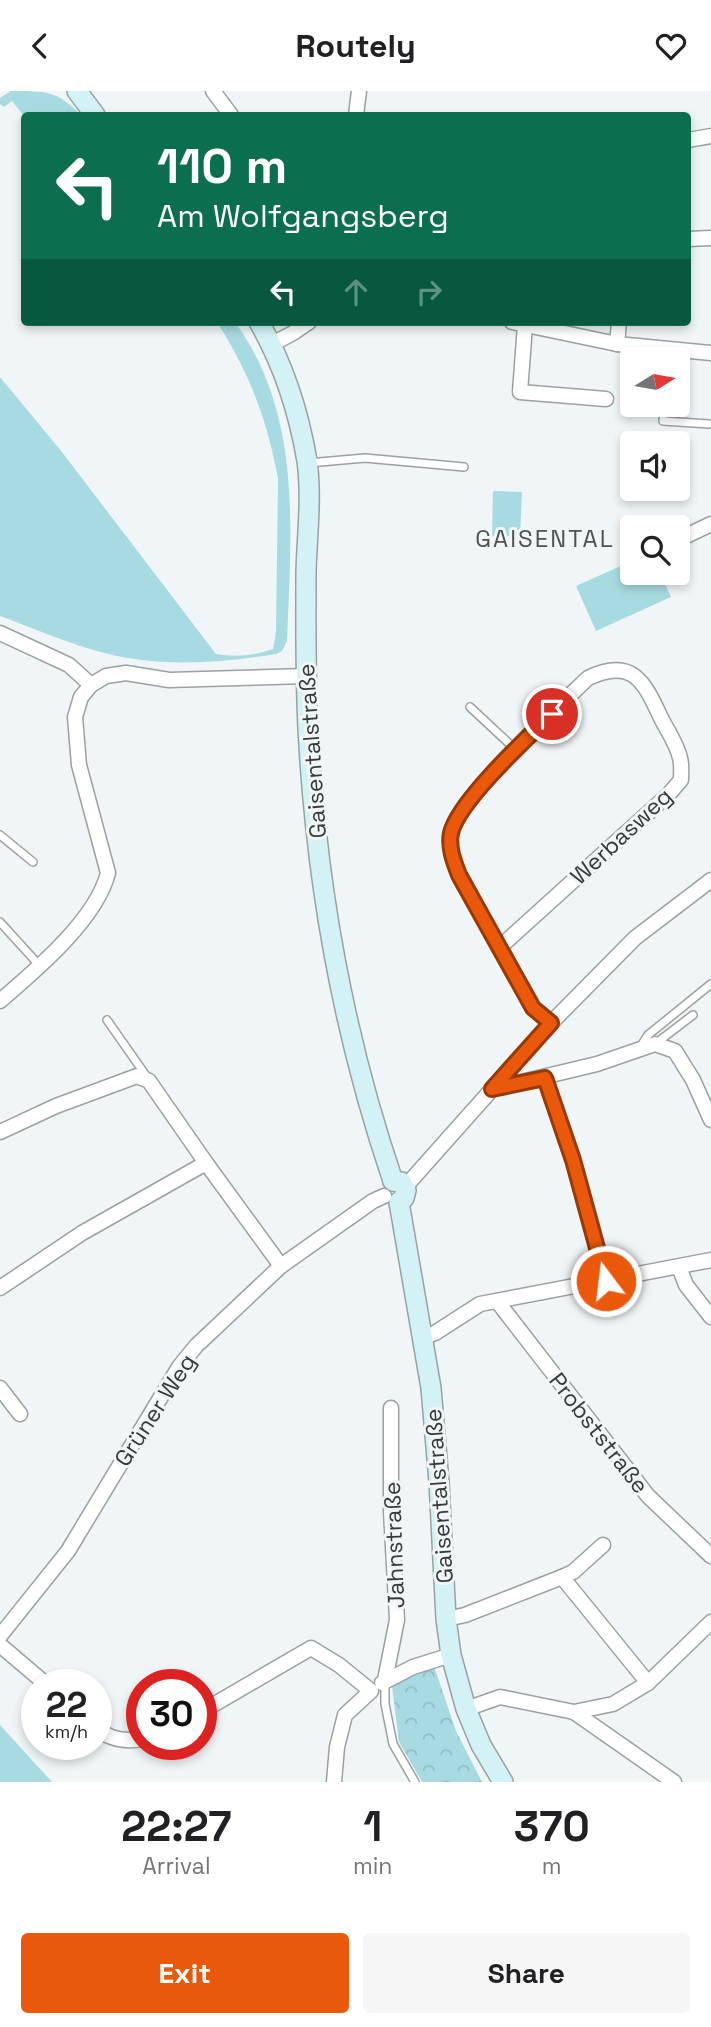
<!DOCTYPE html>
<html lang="en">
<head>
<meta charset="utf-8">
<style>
  body { margin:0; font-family:"Space Grotesk",sans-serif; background:#f6f6f6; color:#202124; height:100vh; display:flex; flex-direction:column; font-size:26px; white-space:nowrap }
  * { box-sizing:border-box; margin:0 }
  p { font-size:23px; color:#757577 }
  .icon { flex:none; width:38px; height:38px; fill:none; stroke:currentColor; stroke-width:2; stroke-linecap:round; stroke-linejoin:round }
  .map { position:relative; height:1691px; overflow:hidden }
  .details { display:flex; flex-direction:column; background:#fff; flex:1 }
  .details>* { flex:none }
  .guide { position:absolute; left:21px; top:21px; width:670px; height:214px; border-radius:7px; box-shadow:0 4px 10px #0003; background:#0b6e4f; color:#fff; overflow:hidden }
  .needle { width:46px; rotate:79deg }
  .tools { position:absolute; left:620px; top:256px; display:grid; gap:14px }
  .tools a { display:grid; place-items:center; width:70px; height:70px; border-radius:7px; background:#fff; box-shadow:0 4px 10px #0003; font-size:35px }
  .speed { position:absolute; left:21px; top:1578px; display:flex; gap:14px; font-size:35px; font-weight:700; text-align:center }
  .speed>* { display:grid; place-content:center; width:91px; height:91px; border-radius:50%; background:#fff; box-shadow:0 4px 10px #0003; line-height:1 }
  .speed small { font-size:18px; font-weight:400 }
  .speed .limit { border:10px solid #d22; background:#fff; color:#111 }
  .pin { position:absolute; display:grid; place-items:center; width:60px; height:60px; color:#fff; margin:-30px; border:4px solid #fff; border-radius:50%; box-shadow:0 2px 7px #0007 }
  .me { position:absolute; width:77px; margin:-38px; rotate:345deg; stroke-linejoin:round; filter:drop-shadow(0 0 5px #0008) }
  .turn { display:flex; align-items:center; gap:24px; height:147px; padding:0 21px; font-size:32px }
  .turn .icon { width:91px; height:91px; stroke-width:2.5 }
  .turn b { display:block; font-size:49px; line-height:60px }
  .lanes { display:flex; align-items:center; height:66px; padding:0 21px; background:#0003; justify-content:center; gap:35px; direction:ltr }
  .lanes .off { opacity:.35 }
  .eta { display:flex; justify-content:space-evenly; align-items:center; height:119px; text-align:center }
  .eta b { font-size:42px; font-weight:600; line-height:49px }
  .action { display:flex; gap:14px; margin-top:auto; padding:14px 21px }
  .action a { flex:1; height:80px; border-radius:7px; background:#ea580c; color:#fff; font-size:28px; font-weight:600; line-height:80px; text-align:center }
  .action a+a { background:#f6f6f6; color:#202124 }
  header { display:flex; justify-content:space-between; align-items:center; height:91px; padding:0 21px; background:#fff; font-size:32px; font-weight:600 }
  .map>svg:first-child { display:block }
  .grass { fill:#a8dbe1 }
  .forest { fill:url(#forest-crowns) }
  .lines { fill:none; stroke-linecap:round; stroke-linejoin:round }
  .service-casing { stroke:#9ba0a1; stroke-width:10 }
  .minor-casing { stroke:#9ba0a1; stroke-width:17 }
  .secondary-casing { stroke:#9ba0a1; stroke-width:22 }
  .service { stroke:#fff; stroke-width:7 }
  .minor { stroke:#fff; stroke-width:14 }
  .secondary { stroke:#d2f2f5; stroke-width:19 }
  .route-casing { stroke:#983908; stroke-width:18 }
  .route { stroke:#ea580c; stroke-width:12 }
  .labels { text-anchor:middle; stroke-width:6; stroke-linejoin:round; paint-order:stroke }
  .street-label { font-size:23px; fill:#373a3a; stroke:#f0f6f7 }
  .neighbourhood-label { font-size:24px; letter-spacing:2px; fill:#4d5252; stroke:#f0f6f7 }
</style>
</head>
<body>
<header><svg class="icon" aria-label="back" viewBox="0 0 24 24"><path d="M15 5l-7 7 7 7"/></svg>Routely<svg class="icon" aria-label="heart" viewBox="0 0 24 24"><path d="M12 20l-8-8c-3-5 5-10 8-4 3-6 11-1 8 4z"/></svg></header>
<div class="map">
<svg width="711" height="1691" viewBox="0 0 711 1691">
  <defs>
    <pattern id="forest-crowns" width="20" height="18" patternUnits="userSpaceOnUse" patternTransform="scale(1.75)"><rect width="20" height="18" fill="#a8dbe1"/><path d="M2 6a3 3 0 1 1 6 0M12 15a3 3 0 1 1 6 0" fill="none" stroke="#91bdc2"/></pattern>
  </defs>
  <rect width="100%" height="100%" fill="#f0f6f7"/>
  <g class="grass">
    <path d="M11,0c37,0 46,0 70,24l-57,1 -12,-15 -8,6 -4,-3v-6z"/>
    <path d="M217,231h18c68,94 56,209 52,319l-5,10 -6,3c-62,10 -125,14 -186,-5 -30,-9 -60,-22 -90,-33v-239l62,75 154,202c20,3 37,2 57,-5l3,-17 2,-154c-12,-62 -28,-103 -61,-156z"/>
    <polygon points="493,400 522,401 520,445 492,445"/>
    <polygon points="632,470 632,481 660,481 671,506 596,540 576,495"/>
    <polygon points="0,1634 52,1691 0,1691"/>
  </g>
  <polygon class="forest" points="434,1575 456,1640 482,1691 422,1691 399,1651 392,1595"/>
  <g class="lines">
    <defs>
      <g id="service">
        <polyline points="664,313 663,330 709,333"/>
        <polyline points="308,372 365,367 464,376"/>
        <polyline points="470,616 515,658"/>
        <polyline points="0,744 33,771"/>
        <polyline points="0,831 40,875"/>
        <polyline points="107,929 147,986"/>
        <polyline points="655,953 693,924"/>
        <polyline points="641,955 648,944 711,893"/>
        <polyline points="385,1590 385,1613 393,1653 415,1691"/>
      </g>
      <g id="minor">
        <polyline points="213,0 231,24"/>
        <polyline points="356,24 359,0"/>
        <polyline points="688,49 711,45"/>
        <polyline points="688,148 711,147"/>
        <polyline points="512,231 617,253 711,262"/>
        <polyline points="525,234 520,301 606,308"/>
        <polyline points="272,253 293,242 309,231"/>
        <polyline points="617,253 619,231"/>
        <polyline points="684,446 711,433"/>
        <polyline points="0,542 69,574 91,594"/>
        <path d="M500,856l168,-152 13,-15c0,-7 1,-16 -1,-22 -3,-14 -13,-28 -19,-40 -17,-37 -29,-61 -73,-40 -30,29 -130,120 -137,156 -3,13 3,28 8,41l74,133 18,15"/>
        <path d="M0,910c36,-31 96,-81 108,-128l-29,-108 -4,-48 6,-20 10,-12 15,-9 20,-3 43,7 137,-4"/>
        <polyline points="545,987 573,1069 606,1190"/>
        <polyline points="492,998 597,973 655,953 675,960 693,989 711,1029"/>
        <polyline points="0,1041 56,1015 137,985 149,990 206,1072"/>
        <polyline points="405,1096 551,932 635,847 711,789"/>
        <polyline points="679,1176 686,1194 711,1226"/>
        <polyline points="0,1197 82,1142 206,1072 281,1175"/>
        <polyline points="497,1210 648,1405 711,1465"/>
        <polyline points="424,1246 435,1242 480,1213 711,1169"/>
        <polyline points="0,1297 20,1323"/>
        <polyline points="562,1486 573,1481 603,1454"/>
        <polyline points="446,1528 465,1524 562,1486 648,1592"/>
        <polyline points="0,1545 68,1460 179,1276 196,1255 281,1175 373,1110 384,1105"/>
        <polyline points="0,1554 47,1594"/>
        <polyline points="385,1589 397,1529 391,1420 391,1317"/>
        <polyline points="382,1592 413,1576 451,1564"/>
        <polyline points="466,1618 500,1606 574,1621 613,1613 648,1592 711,1531"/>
        <polyline points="201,1621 311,1557 339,1574 371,1600 345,1624 337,1656 334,1691"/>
        <polyline points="574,1621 674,1691"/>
        <path d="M96,1637c13,11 29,14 46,11"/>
      </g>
      <g id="secondary">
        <polyline points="77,0 95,24"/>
        <path d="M259,231c24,42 40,91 48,139 5,36 0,75 -1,111 0,58 -1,116 3,174 9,148 36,294 84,435"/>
        <polyline points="393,1090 401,1091 406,1099 404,1107 399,1111 431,1297 439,1391 446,1528 451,1564 466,1618 481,1654 503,1691"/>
      </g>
    </defs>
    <use href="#service" class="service-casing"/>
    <use href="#minor" class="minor-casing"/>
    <use href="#secondary" class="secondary-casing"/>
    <use href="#service" class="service"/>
    <use href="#minor" class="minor"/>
    <use href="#secondary" class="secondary"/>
  </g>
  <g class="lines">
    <defs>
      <path id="route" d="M552,623c-25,24 -94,88 -101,119 -3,14 3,29 8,42l74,133 18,15 -59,66 53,-11 28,82 33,121"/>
    </defs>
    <use href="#route" class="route-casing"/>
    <use href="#route" class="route"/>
  </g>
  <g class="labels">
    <g class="street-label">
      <text transform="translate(312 660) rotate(-94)" y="8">Gaisentalstraße</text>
      <text transform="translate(621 745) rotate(-43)" y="8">Werbasweg</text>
      <text transform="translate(155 1319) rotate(-57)" y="8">Grüner Weg</text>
      <text transform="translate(599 1342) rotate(52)" y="8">Probststraße</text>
      <text transform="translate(439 1405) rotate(-94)" y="8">Gaisentalstraße</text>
      <text transform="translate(394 1454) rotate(-92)" y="8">Jahnstraße</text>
    </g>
    <g class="neighbourhood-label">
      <text x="545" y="456">GAISENTAL</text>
    </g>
  </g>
</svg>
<div class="tools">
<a><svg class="needle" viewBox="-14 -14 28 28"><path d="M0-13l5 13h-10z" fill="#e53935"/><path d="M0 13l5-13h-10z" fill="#757577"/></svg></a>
<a><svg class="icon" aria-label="sound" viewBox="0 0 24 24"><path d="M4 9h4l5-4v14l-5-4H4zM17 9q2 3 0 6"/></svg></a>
<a><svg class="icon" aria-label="search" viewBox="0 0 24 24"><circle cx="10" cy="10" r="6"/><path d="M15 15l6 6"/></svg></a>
</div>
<div class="speed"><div>22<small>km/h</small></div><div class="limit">30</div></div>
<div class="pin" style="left:552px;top:623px;background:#d93025"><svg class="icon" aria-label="arrive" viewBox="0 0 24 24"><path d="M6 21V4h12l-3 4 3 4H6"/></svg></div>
<svg class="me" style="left:606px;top:1190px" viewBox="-20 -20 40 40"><circle r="17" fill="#ea580c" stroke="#fff" stroke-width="3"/><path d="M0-11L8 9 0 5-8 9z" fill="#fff"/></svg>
<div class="guide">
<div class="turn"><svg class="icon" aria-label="left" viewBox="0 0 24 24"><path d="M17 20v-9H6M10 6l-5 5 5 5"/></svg><div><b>110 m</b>Am Wolfgangsberg</div></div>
<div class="lanes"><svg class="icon" aria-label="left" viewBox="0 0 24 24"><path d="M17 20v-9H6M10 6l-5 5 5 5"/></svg><svg class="icon off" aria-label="ahead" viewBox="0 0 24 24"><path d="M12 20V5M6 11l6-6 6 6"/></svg><svg class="icon off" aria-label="right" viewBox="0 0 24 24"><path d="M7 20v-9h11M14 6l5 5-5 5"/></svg></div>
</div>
</div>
<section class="details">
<div class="eta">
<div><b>22:27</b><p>Arrival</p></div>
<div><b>1</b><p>min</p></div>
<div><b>370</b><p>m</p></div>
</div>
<div class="action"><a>Exit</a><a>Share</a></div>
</section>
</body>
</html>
